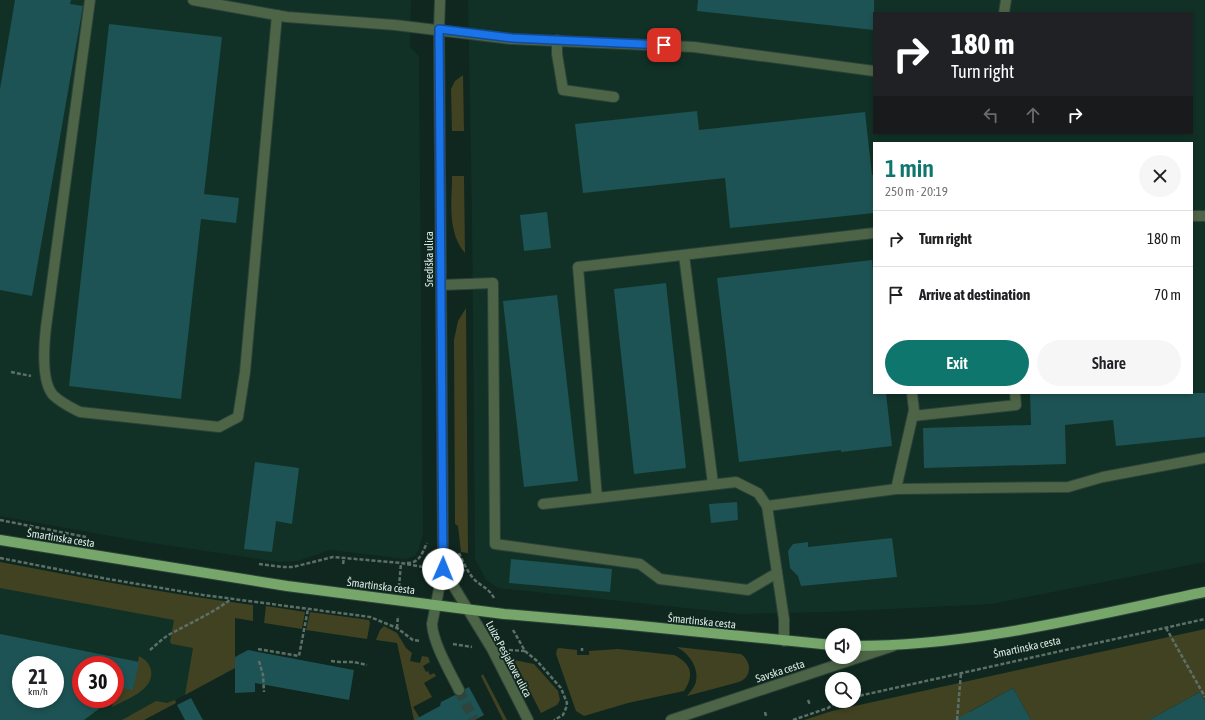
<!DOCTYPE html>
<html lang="en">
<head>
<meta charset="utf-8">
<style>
  body { margin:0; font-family:"Asap Condensed",sans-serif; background:#f6f6f6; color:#202124; height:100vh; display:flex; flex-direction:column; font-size:15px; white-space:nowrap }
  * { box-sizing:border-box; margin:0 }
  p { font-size:13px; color:#757577 }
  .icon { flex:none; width:22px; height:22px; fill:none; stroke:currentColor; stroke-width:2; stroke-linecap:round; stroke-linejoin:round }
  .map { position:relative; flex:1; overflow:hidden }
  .sheet { position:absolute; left:873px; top:142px; width:320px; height:252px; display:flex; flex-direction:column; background:#fff; border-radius:0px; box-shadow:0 2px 6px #0003 }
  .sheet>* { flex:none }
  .guide { position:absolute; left:873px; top:12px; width:320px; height:122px; border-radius:0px; box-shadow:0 2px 6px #0003; background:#202124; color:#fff; overflow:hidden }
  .controls { position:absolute; left:825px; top:628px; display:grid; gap:8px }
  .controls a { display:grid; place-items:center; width:36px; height:36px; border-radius:50%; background:#fff; box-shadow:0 2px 6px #0003; font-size:20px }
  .speed { position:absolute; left:12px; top:656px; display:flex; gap:8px; font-size:20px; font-weight:700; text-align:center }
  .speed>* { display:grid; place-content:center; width:52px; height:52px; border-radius:50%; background:#fff; box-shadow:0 2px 6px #0003; line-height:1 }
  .speed small { font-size:10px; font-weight:400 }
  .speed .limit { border:6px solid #d22; background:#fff; color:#111 }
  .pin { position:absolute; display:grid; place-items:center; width:34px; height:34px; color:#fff; margin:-17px; border-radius:8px; box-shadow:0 2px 6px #0006 }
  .me { position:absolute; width:44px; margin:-22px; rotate:1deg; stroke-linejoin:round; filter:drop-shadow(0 0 3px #0008) }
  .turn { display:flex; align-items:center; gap:14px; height:84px; padding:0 12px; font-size:18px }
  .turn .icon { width:52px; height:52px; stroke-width:2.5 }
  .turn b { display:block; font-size:28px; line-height:34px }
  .lanes { display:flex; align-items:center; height:38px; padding:0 12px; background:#0003; justify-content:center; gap:20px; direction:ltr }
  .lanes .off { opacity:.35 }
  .round { display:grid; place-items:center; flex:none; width:42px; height:42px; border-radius:21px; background:#f6f6f6 }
  .summary { display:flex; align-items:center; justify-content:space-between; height:68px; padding:0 12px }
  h1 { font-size:24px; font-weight:600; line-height:30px; color:#0f766e }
  .cta { display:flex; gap:8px; margin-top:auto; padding:8px 12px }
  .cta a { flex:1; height:46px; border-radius:24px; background:#0f766e; color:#fff; font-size:16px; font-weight:600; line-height:46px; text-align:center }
  .cta a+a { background:#f6f6f6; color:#202124 }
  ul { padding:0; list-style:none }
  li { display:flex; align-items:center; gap:12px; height:56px; padding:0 12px; border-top:1px solid #e0e0e0 }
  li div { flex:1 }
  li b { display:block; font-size:15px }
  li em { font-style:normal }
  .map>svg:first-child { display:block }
  .built { fill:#113126; fill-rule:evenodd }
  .green { fill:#414222 }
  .building { fill:#1d5354; fill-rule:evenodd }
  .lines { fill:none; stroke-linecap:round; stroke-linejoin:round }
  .minor-tunnel { stroke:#2e443c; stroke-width:10; stroke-dasharray:10 5; stroke-linecap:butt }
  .minor-casing { stroke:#2c423a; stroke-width:12 }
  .major-casing { stroke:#2c423a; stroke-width:12 }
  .path { stroke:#5c7068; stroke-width:2.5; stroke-dasharray:4 2; stroke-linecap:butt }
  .minor { stroke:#4d6447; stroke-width:10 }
  .major { stroke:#77a66b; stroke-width:10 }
  .route-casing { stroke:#114b97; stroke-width:10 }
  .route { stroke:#1a73e8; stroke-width:7 }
  .labels { text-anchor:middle; stroke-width:3.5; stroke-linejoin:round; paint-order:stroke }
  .street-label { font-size:11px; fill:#dceae3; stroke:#0f271e }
</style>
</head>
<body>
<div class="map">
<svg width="1205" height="720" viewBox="0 0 1205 720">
  <rect width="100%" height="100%" fill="#0f271e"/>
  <g class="built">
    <polygon points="0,0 411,0 410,47 419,56 423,533 419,549 415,556 406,559 330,550 298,561 280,562 138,541 0,516"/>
    <path d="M468,0h737v562l-213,42 -162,8 -89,2 -243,-26 -12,-8 -11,-21 -3,-347zM874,13h318v120h-318zM874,143h318v250h-318z"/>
    <path d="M0,562l107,20 95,16 33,4v66l-60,32 1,3 -32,17h-144zM21,665h34v34h-34zM81,665h34v34h-34z"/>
  </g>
  <g class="green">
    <polygon points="463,75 464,131 452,131 451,89 455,81"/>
    <path d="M452,176h12l1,77c-18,-21 -13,-52 -13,-77z"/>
    <polygon points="466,308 468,553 461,552 458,526 455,524 454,340 458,321"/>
    <path d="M0,562c84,16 168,32 253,43v16l-18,-3v50l-50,27 8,-47 -21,-4 -2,-2 4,-22 -174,-32z"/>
    <polygon points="266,606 305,612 302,629 264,623"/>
    <polygon points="310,612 369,620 370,623 367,639 306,630"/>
    <polygon points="384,626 397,633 406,648 412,653 410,661 420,663 422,656 428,657 430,662 423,666 426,672 428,671 430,675 434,673 436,676 424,683 432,697 413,707 421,720 414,720 397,643 376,640 380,630"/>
    <polygon points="1205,629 1205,701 1200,692 1149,720 1031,720 1013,688 969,712 973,720 804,720 832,711"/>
    <path d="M677,647l64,7c11,8 11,23 -2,28l-52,14c3,-4 7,-8 9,-14 3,-15 -7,-28 -19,-35z"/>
    <path d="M559,648l18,2v5h12v-4l29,-2 56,6c17,8 21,20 10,36l-56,12 -44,13 -8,-5 -20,-57 1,-5z"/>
    <path d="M139,656c7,4 10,7 12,14 4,20 -26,30 -39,37l2,-8h1l1,-12 17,2z"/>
    <polygon points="514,660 534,664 558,691 560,700 557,705 541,713"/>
    <polygon points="483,674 507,720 503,720 481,676"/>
    <polygon points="175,700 176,703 144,720 122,720 156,701 167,703"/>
  </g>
  <g class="building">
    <polygon points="15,0 71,0 70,4 83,6 32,296 0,290 0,89"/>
    <polygon points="698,0 874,0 874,30 697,11"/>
    <polygon points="109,24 222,37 204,194 239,198 236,223 201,219 181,399 69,386"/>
    <polygon points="697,111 699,130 865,112 872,175 874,175 874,213 730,228 725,178 583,193 575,124"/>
    <polygon points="547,212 551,248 524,251 520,215"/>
    <polygon points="872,260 874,281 874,393 886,393 892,446 841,452 841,450 739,462 717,278"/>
    <polygon points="666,283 686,468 634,474 614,289"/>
    <polygon points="557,295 578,481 524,487 503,301"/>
    <polygon points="1030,393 1205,393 1205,437 1116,446 1113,420 1065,425 1066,464 924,468 923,428 1031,425"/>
    <polygon points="255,462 299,468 292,524 276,521 272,552 244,549"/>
    <polygon points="737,502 738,520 711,523 709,504"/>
    <polygon points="892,538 897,577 801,586 798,576 790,568 788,551 793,544 808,542 808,547"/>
    <polygon points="511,559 612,569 610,592 509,583"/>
    <path d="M0,634l139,28 -6,28 -18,-3v-22h-34v34h31l-28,21h-84zM21,665h34v34h-34z"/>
    <polygon points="248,650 354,670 349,700 255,683 255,692 235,693 235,657"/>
    <polygon points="469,687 484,715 475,720 414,720 440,706 441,702 455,695 458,696 462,696 465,693 465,689"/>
    <polygon points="1013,688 1031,720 955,720 995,698"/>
    <polygon points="1200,692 1205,701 1205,720 1149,720"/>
    <polygon points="191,698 203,720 185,720 177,705"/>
  </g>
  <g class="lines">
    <polyline class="minor-tunnel" points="459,690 474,720"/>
    <defs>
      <g id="minor">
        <path d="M90,0l-44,327c-2,18 -5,54 7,68 8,8 17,12 27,17l139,15 19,-10 7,-45 32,-357"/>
        <polyline points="193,0 287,17 395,25 511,39 694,47 874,71"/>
        <path d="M440,0l-1,29 4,522v18l-11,55c1,19 18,48 27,66"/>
        <polyline points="1004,13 1006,0"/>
        <polyline points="557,40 557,54 563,90 614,97"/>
        <polyline points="1192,216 1205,216"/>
        <polyline points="684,255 713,484"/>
        <polyline points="441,285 493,283 495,544 640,564 660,579 748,590 777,573"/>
        <polyline points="913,416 1016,405 1015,393"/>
        <polyline points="896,489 1068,487 1103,477 1205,458"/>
        <polyline points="543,504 597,498"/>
        <polyline points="767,506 896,489 914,410 912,393"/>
        <polyline points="443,569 492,649 528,720"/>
        <polyline points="784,641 784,619 767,506 758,493 736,482 597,498 578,267 874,233"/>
        <polyline points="671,720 893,646"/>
      </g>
      <g id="major">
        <polyline points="0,540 287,586 504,614 620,624 832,645"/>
        <path d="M854,646c119,0 236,-30 351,-54"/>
      </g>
    </defs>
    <use href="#minor" class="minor-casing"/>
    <use href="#major" class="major-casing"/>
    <g class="path">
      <polyline points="11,372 31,376"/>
      <polyline points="0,520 86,537"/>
      <path d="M459,553c4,8 8,18 14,25 8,9 15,9 21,20"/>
      <polyline points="0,558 108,579 203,595 370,617 397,628 413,640 420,641"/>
      <path d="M407,563c13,0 15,-10 20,-20"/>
      <polyline points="259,564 282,567 293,567 333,557 401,563 428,568"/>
      <polyline points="343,564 344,558"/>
      <polyline points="461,570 468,571"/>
      <polyline points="399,587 401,563"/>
      <polyline points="397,628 398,616"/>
      <polyline points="1166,628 1205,697"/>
      <polyline points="513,630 525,651 537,661 561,688 567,703 566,708 563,715 554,720"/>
      <polyline points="453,644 472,647"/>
      <polyline points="258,649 299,656 308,609"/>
      <path d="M150,650c7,-6 14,-13 22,-17 20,-11 41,-20 59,-34"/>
      <polyline points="509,650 525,651"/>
      <polyline points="582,651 582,648"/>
      <polyline points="259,661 263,675 264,692"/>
      <polyline points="331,661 340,662 354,662 367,665"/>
      <polyline points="854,697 1205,619"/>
      <polyline points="808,700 810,705"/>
      <polyline points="765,712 766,716"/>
      <polyline points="793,720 828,708 838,701"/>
      <polyline points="957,720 961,673"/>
    </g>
    <use href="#minor" class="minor"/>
    <use href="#major" class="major"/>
  </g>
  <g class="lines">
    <defs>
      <polyline id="route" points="443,569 439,29 512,38 664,45"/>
    </defs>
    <use href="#route" class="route-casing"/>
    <use href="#route" class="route"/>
  </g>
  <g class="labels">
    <g class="street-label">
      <text transform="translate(429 259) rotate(-90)" y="4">Središka ulica</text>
      <text transform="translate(61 538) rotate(9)" y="4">Šmartinska cesta</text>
      <text transform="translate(381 586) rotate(7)" y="4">Šmartinska cesta</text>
      <text transform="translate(702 621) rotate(6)" y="4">Šmartinska cesta</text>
      <text transform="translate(1027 647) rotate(-12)" y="4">Šmartinska cesta</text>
      <text transform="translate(509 659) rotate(62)" y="4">Luize Pesjakove ulica</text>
      <text transform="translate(780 671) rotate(-18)" y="4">Savska cesta</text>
    </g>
  </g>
</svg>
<div class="controls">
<a><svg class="icon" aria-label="sound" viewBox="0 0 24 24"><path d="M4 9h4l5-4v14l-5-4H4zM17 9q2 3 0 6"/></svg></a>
<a><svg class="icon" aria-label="search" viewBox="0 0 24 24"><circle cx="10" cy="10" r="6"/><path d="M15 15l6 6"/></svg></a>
</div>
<div class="speed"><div>21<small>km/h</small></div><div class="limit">30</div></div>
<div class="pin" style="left:664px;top:45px;background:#d93025"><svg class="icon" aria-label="arrive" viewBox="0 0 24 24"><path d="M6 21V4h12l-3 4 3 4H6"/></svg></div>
<svg class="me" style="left:443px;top:569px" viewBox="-20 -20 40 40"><circle r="19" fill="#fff"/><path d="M0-13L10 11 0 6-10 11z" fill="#1a73e8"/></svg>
<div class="guide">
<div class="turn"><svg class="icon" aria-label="right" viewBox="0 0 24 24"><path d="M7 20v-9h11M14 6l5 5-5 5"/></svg><div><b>180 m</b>Turn right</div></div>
<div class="lanes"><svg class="icon off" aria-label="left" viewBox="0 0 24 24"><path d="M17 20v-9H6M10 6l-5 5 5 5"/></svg><svg class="icon off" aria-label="ahead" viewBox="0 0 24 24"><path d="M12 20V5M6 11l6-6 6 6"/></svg><svg class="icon" aria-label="right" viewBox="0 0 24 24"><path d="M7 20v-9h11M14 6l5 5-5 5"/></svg></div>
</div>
<section class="sheet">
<div class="summary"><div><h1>1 min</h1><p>250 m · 20:19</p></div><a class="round"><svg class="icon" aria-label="close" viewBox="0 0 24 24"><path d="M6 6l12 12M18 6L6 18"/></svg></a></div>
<ul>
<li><svg class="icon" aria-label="right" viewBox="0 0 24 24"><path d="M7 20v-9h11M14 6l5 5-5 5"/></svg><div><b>Turn right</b></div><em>180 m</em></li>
<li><svg class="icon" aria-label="arrive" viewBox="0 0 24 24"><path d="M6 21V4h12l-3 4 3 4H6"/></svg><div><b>Arrive at destination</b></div><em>70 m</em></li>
</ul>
<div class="cta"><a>Exit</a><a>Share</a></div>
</section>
</div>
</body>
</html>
